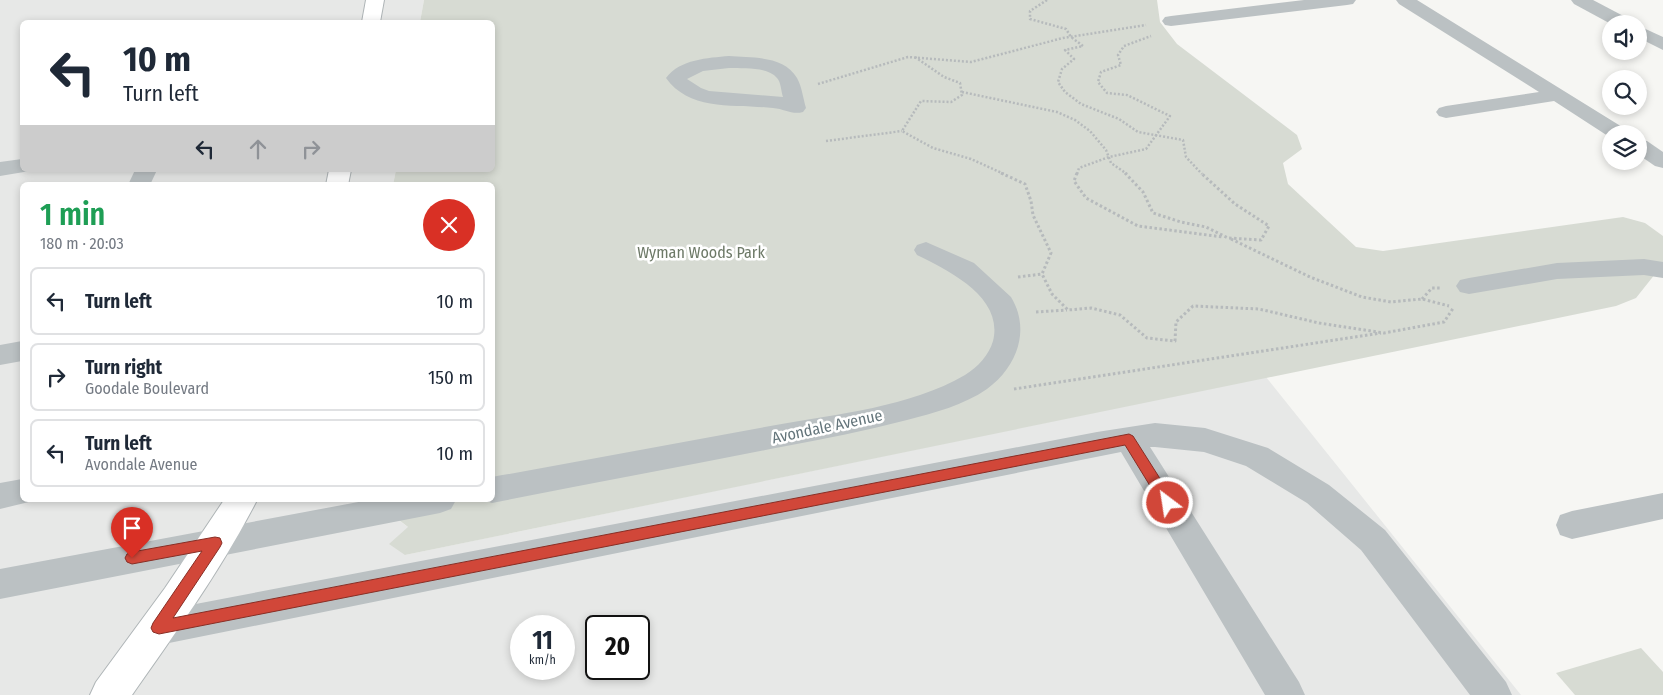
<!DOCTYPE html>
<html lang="en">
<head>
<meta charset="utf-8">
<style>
  body { margin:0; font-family:"Fira Sans Condensed",sans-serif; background:#f2f2f3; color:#1f2937; height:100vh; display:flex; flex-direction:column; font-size:19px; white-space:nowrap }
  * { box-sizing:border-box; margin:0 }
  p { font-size:16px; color:#747a83 }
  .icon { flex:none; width:28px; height:28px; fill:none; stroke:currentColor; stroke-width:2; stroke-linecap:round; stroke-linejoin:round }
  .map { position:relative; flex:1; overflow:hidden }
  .details { position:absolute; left:20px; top:182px; width:475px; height:320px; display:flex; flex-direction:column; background:#fff; border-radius:8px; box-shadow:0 2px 8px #0003 }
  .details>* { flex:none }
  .banner { position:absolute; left:20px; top:20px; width:475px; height:152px; border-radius:8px; box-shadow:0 2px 8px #0003; background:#fff; color:#1f2937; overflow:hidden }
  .fabs { position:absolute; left:1602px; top:15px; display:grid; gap:10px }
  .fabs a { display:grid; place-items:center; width:45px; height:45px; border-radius:50%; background:#fff; box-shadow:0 2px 8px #0003; font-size:25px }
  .speed { position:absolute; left:510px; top:615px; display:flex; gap:10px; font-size:25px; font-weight:700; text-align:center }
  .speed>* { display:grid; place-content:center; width:65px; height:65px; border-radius:50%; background:#fff; box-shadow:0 2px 8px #0003; line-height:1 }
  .speed small { font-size:12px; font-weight:400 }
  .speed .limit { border:2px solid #111; border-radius:8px; background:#fff; color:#111 }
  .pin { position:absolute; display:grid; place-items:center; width:42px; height:42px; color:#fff; margin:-51px -21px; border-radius:50% 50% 50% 0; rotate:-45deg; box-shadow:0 0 5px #0007 }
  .pin .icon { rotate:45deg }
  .me { position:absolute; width:55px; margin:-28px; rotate:329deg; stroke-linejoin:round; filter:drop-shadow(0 0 4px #0008) }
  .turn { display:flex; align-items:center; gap:18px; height:105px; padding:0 20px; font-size:22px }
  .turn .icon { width:65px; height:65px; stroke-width:2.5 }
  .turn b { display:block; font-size:35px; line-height:42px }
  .lanes { display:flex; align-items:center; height:48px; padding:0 20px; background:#0003; justify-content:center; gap:25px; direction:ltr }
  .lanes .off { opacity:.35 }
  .round { display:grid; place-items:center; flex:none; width:52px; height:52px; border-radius:26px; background:#f2f2f3 }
  .overview { display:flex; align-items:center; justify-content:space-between; height:85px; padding:0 20px }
  h1 { font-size:30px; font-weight:600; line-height:38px; color:#1e9e55 }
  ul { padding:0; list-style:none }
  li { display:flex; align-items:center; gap:15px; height:68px; margin:0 10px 8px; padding:0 10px; border:2px solid #e0e1e3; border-radius:8px }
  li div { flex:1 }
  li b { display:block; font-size:19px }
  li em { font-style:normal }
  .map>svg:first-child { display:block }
  .built { fill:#e7e8e7; fill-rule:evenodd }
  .green { fill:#d7dbd3 }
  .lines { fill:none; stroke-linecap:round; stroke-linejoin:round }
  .major-casing { stroke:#afb5b7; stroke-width:2 }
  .path-far1 { stroke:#b6babc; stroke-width:2.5; stroke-dasharray:2 2; stroke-linecap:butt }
  .path { stroke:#b6babc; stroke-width:3; stroke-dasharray:2.5 2.5; stroke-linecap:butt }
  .minor { fill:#bbc1c3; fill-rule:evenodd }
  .major { fill:#fff; fill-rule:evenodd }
  .route { fill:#d14739; stroke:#882e25 }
  .labels { text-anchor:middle; stroke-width:5; stroke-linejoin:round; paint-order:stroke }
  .park-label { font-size:16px; fill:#6d7967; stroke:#fff }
  .street-label { font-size:16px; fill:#64757b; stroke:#fff }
</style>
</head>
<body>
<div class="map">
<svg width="1663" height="695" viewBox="0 0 1663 695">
  <rect width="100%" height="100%" fill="#f6f6f3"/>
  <path class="built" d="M0,0h424l-4,22h-398v148h374l-3,15h-371v315h351l36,28 -4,27 861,-178 255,318h-1521zM521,626h43v43h-43zM596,626h43v43h-43z"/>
  <g class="green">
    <polygon points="424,0 1157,0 1160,22 1177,44 1297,135 1302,149 1283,163 1288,184 1356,247 1383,251 1623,217 1645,223 1663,236 1663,264 1636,298 1616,306 405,555 389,544 408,527 373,500 492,500 492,185 393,185 396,170 492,170 492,22 420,22"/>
    <polygon points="1641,648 1663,672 1663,695 1575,695 1556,673"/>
  </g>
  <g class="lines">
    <defs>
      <g id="major">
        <polygon points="366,0 384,0 380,22 362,22"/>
        <polygon points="329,170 351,170 348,185 326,185"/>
        <path d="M224,500h33c-35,69 -81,132 -125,195h-42l6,-13 69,-94z"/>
      </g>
    </defs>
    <use href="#major" class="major-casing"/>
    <g class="path-far1">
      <polyline points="1047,0 1030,11 1030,19 1066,29 1071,37 1083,46 1065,50 1074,59 1062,69 1058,82 1065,92 1081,104 1119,119 1138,132 1183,140 1186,157 1202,174"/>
      <polyline points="915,57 944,77 960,83 962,95 951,102 921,101 902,131 933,148 971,159 1004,174"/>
      <polyline points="818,84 908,57 971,62 1063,38 1146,25"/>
      <polyline points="962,92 1057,112 1075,120 1090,131 1106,150 1111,163 1127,174"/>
      <polyline points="826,141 902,131"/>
      <polyline points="1077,174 1079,168 1109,157 1146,149 1170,116 1127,95 1107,93 1098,82 1101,72 1121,65 1118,55 1124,46 1151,36"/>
    </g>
    <g class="path">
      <polyline points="1001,173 1025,184 1031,201 1033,215 1051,253 1042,274 1052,294 1068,310 1091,308 1120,315 1147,338 1175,341 1176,322 1193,306 1259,309 1319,323 1384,333 1444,322 1454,307"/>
      <polyline points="1077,173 1074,181 1086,198 1138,226 1223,237"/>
      <polyline points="1125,173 1143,192 1153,213 1181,222 1206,227 1228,238 1261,240 1269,226 1235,204 1201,173"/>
      <polyline points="1231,239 1310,277 1362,297 1391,302 1422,299 1449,306"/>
      <polyline points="1018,277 1042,274"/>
      <polyline points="1422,299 1432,288 1441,288"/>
      <polyline points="1036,312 1067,310"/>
      <polyline points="1014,389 1381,333"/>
    </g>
    <g class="minor">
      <polygon points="1304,0 1356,0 1353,4 1347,5 1171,26 1165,25 1162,21 1165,17 1171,16"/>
      <polygon points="1396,0 1417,0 1627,130 1630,134 1611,134 1611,138 1554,101 1446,118 1439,116 1436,112 1439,108 1446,106 1539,92 1399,4"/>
      <polygon points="1571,0 1593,0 1631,20 1634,24 1611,24 1574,4"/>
      <polygon points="1639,26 1663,37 1663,50 1639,38"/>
      <path d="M729,56c22,2 55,-1 68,22 5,9 6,20 9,30l-3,4c-11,3 -18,-3 -30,-4 -36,-4 -83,4 -107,-30 14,-19 42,-20 63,-22zM729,68c14,1 38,-2 48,10 4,4 4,13 6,19l-74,-6 -8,-3 -14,-9 16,-8z"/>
      <polygon points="1639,140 1647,141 1663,152 1663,168 1655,166 1639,155"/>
      <polygon points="22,159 22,170 30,171 0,176 0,162"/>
      <polygon points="135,170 157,170 150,185 128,185"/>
      <path d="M926,242l48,21 37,34c20,33 6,70 -24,92 -23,16 -53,24 -80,31 -42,11 -84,19 -126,27 -96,19 -193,37 -289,56l-9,-3h9v-23c95,-17 189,-35 284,-52 61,-11 134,-18 189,-50 13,-8 24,-20 28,-34 11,-44 -44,-70 -76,-86l-3,-5 3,-5z"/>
      <polygon points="1644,259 1663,262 1663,278 1644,275 1557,279 1469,294 1460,292 1456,286 1460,280 1469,278 1557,263"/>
      <polygon points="22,341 22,361 0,365 0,345"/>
      <polygon points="1155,423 1205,428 1268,448 1329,485 1385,530 1506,682 1512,695 1470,695 1361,550 1307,503 1246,466 1204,452 1155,447 1150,447 1299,682 1305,695 1265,695 1121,452 159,645 146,640 141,628 146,616 159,611 1097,432"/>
      <polygon points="22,479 22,500 33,501 0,509 0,483"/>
      <polygon points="1663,493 1663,519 1572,539 1560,535 1556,525 1560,515 1572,511"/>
      <polygon points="369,500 456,500 451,509 440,513 0,599 0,569"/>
    </g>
    <use href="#major" class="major"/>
  </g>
  <polygon class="route" points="1129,434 1133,436 1173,499 1175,503 1173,507 1168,509 1163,507 1125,445 159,634 153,632 151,628 153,623 202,551 132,564 127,562 125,558 127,554 132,552 215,537 220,538 222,543 220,547 173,618"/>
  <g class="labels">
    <g class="park-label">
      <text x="701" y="258">Wyman Woods Park</text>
    </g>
    <g class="street-label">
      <text transform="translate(827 426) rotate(-12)" y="6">Avondale Avenue</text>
    </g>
  </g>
</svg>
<div class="fabs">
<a><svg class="icon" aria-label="sound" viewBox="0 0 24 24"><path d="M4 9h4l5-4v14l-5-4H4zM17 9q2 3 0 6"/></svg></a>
<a><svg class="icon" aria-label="search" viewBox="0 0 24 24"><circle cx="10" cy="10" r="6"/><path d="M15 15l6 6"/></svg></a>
<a><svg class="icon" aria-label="layers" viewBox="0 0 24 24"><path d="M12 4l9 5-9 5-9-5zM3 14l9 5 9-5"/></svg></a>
</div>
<div class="speed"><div>11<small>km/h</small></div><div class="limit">20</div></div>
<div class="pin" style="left:132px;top:558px;background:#d93025"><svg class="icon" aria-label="arrive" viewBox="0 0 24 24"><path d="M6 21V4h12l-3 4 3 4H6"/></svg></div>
<svg class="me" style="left:1168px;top:503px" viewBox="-20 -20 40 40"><circle r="17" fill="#d14739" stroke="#fff" stroke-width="3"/><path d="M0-11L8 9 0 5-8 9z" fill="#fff"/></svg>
<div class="banner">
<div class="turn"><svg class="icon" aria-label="left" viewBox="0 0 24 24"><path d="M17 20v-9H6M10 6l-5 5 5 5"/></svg><div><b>10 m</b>Turn left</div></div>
<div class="lanes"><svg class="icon" aria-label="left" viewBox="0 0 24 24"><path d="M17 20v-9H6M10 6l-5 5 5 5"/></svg><svg class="icon off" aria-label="ahead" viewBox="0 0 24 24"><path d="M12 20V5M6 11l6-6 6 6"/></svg><svg class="icon off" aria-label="right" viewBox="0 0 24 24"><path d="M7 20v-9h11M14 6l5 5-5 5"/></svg></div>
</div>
<section class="details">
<div class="overview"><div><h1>1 min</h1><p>180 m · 20:03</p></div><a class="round" style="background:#d93025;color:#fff"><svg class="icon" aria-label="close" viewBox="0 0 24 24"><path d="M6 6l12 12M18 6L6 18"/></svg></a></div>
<ul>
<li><svg class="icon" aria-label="left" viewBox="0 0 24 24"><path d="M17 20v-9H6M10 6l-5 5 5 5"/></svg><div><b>Turn left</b></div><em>10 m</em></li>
<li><svg class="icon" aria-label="right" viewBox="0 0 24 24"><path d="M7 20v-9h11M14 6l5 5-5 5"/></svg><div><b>Turn right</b><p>Goodale Boulevard</p></div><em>150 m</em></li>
<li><svg class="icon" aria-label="left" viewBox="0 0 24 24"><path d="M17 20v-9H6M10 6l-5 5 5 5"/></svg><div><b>Turn left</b><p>Avondale Avenue</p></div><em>10 m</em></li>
</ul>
</section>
</div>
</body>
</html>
